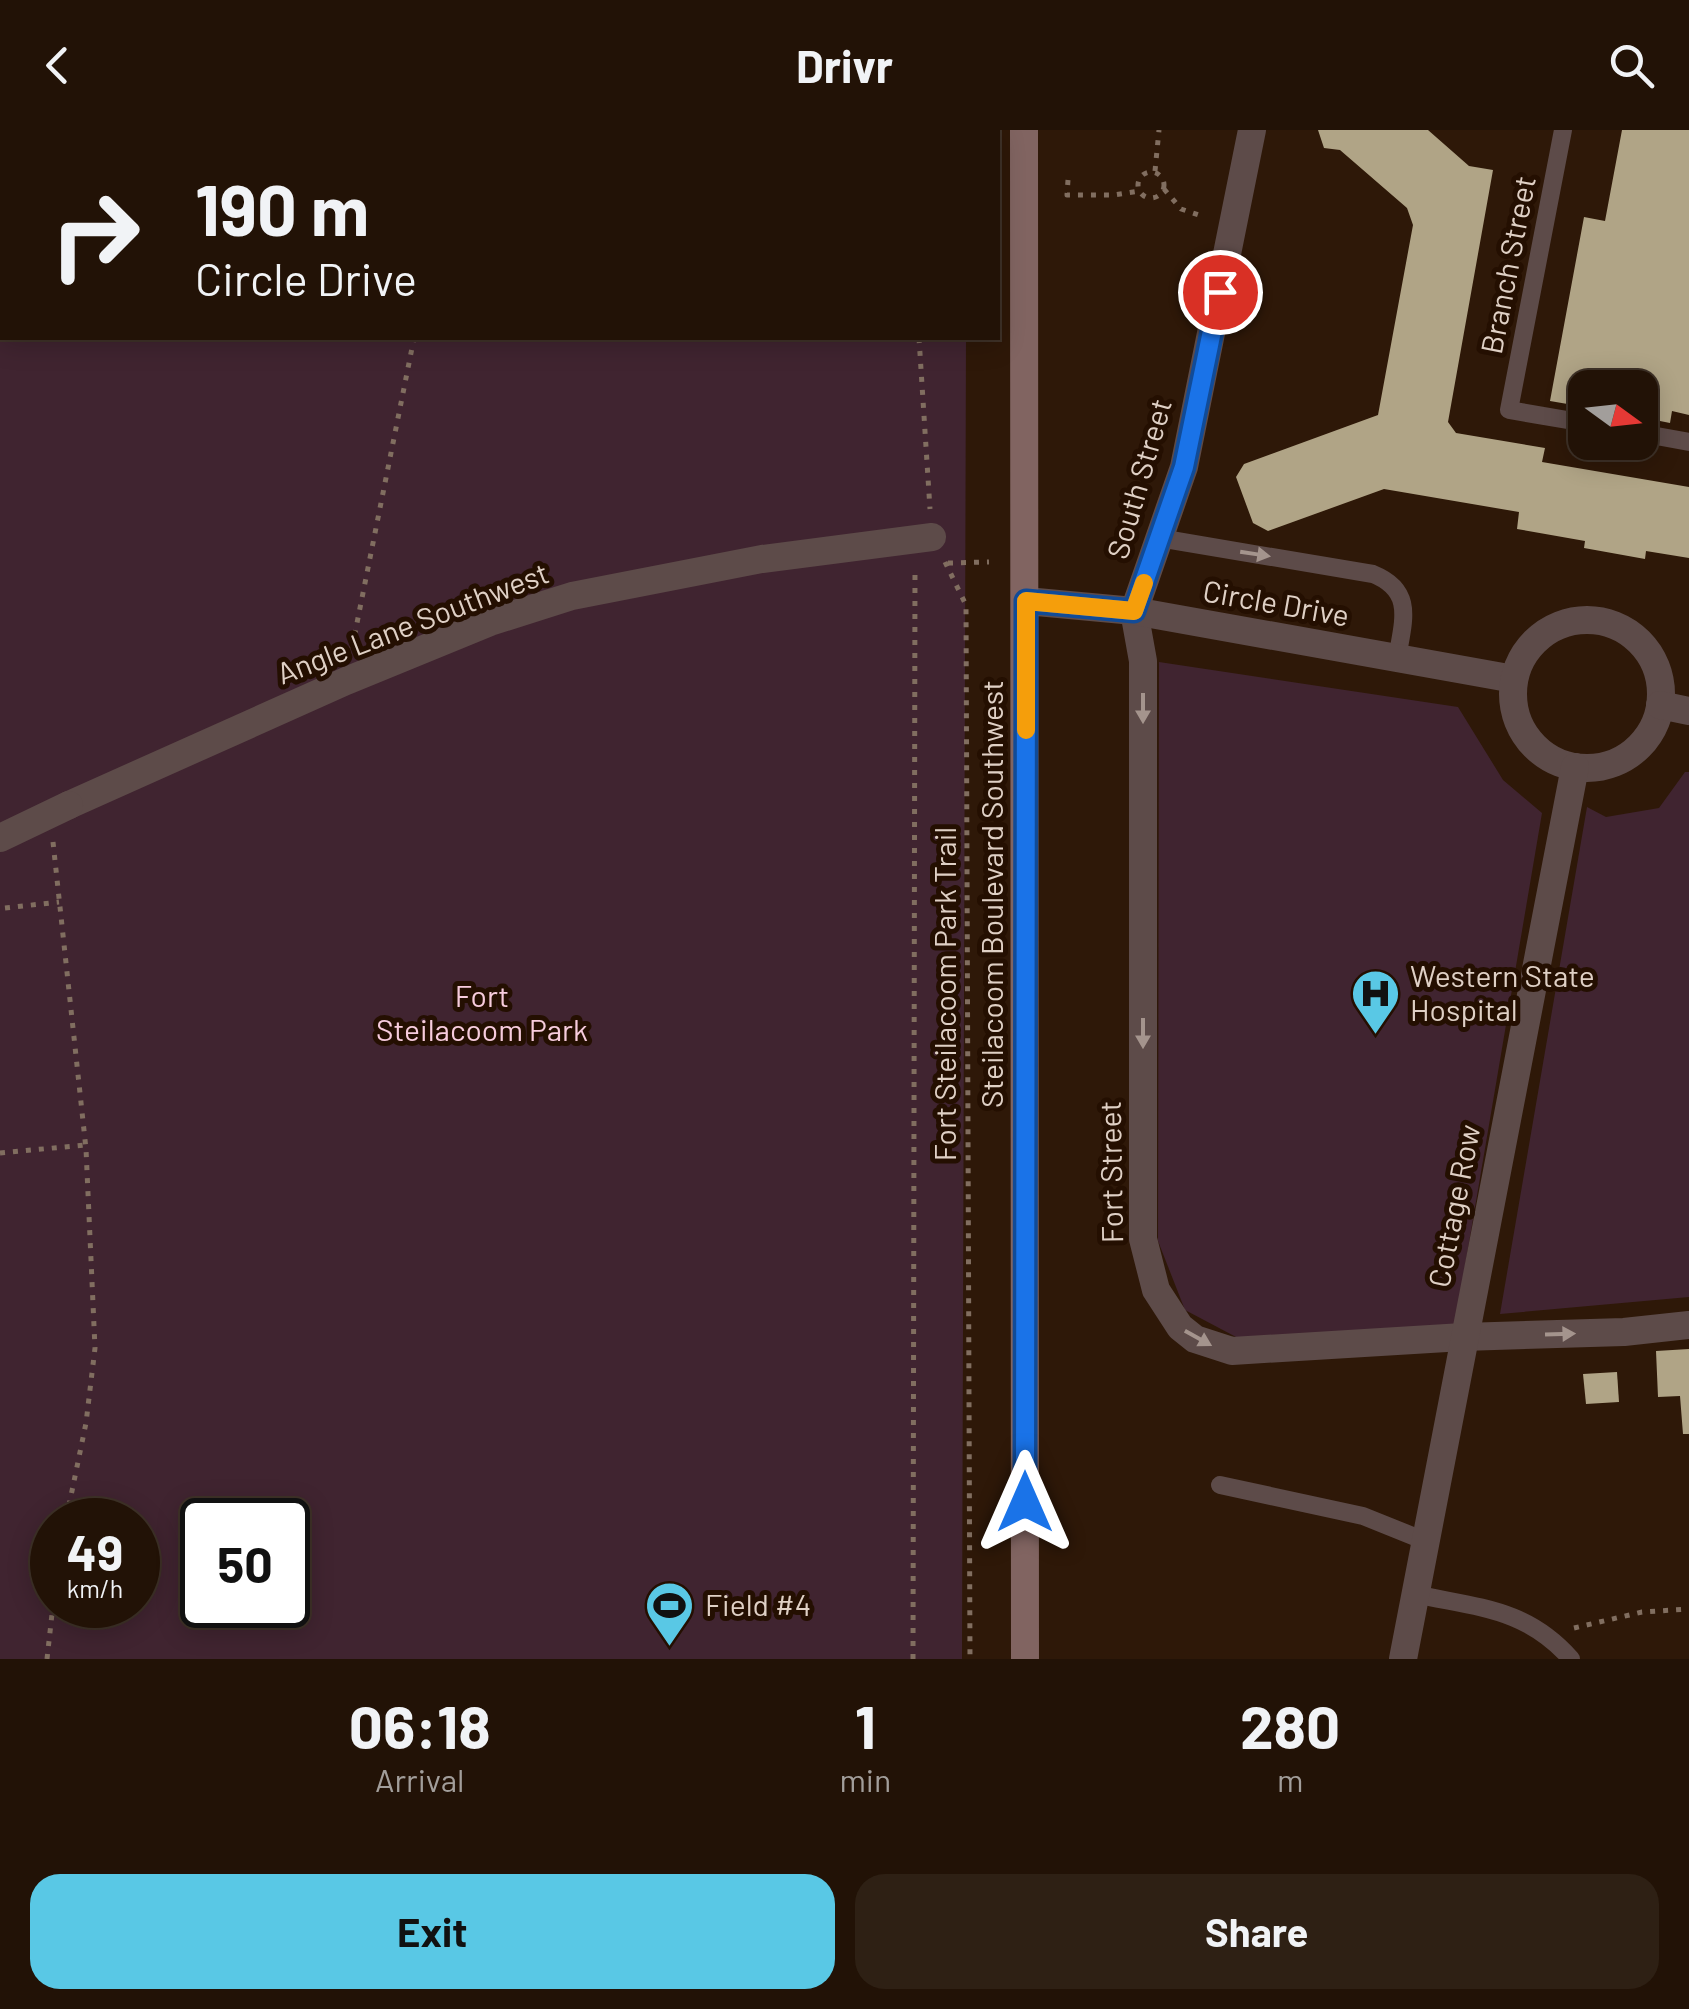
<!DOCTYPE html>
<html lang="en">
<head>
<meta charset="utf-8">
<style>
  body { margin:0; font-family:Barlow,sans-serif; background:#2e2014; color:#f1f3f6; height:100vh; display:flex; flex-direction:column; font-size:38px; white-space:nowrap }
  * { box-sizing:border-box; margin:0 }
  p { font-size:32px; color:#a29e9b }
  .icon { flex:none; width:55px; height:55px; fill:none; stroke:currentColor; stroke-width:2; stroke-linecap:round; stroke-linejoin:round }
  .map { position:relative; height:1529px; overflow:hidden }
  .details { display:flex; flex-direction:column; background:#221206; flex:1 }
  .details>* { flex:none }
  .guide { position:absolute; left:0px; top:0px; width:1000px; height:210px; box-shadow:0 5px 25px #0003,0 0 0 2px #3f3228; background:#221206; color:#f1f3f6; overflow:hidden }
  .needle { width:65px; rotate:105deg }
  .fabs { position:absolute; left:1568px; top:240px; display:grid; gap:20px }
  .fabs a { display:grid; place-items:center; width:90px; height:90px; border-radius:20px; background:#221206; box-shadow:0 5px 25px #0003,0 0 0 2px #3f3228; font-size:50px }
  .speed { position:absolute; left:30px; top:1368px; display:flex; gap:20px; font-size:50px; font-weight:700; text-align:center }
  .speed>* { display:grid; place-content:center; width:130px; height:130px; border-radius:50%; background:#221206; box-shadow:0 5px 25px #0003,0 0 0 2px #3f3228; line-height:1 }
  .speed small { font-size:25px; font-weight:400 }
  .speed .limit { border:5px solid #111; border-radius:15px; background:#fff; color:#111 }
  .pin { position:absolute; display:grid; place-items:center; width:85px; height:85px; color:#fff; margin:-42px; border:5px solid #fff; border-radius:50%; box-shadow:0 2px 10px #0007 }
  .me { position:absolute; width:110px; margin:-55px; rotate:0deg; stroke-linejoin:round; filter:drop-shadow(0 0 8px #0008) }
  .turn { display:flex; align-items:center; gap:35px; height:210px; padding:0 30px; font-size:45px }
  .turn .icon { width:130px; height:130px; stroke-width:2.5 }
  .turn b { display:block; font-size:70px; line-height:85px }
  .eta { display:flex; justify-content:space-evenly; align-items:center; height:170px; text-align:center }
  .eta b { font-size:60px; font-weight:700; line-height:70px }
  .primary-button { display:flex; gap:20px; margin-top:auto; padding:20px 30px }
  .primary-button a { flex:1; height:115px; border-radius:30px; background:#59c8e5; color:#111; font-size:40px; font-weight:700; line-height:115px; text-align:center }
  .primary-button a+a { background:#2e2014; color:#f1f3f6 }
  header { display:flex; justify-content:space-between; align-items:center; height:130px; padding:0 30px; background:#221206; font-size:45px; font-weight:700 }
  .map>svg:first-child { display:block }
  .green { fill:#402430; fill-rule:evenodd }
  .building { fill:#b0a486 }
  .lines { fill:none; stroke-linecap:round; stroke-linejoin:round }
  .path { stroke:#816e60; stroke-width:5; stroke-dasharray:5 8; stroke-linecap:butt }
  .service { stroke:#5d4b49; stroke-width:18 }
  .pedestrian { stroke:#5d4b49; stroke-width:28 }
  .minor { stroke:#5d4b49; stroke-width:28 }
  .secondary { stroke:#816461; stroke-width:28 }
  .oneway { fill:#a4948d }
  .route-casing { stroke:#114b97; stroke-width:25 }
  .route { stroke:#1a73e8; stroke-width:18 }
  .slow { stroke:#f59e0b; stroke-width:18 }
  .labels { text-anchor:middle; stroke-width:10; stroke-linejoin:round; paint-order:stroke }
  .street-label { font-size:30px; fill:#dfd0c5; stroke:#240f01 }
  .poi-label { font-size:30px; fill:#dfd0c5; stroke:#240f01; text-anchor:start }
  .park-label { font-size:30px; fill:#f7ccdd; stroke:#240f01 }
</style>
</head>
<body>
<header><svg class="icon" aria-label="back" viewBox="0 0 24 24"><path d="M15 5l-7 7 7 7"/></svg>Drivr<svg class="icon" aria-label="search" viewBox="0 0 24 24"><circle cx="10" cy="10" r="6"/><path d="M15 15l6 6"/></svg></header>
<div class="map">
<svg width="1689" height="1529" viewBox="0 0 1689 1529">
  <rect width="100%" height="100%" fill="#2e1808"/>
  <g class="green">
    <path d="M0,0h967l-965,2v206h964l-4,1321h-962zM52,1390h86v85h-86zM202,1390h86v85h-86z"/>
    <polygon points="1159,532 1458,577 1503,650 1542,683 1455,1195 1238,1208 1185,1180 1158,1111"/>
    <polygon points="1685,642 1689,642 1689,1167 1500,1184 1587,677 1606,687 1659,678"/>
  </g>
  <g class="building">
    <polygon points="1318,0 1428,0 1469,36 1493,40 1448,292 1456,303 1545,318 1542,332 1689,357 1689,428 1646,421 1645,429 1584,418 1585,411 1517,399 1519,382 1384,359 1268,401 1253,393 1236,347 1244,334 1378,285 1413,95 1407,78 1340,20 1324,18"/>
    <polygon points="1622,0 1689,0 1689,285 1672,281 1670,293 1640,287 1640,258 1585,258 1585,277 1550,271 1584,87 1605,91"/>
    <polygon points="1689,1219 1689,1304 1683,1304 1680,1266 1658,1267 1656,1221"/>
    <polygon points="1617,1242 1619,1272 1586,1274 1583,1244"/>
  </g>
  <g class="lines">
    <g class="path">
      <polyline points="854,0 856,2"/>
      <polyline points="81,2 85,0"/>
      <polyline points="454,2 455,0"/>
      <polyline points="0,41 2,41"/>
      <polyline points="1155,41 1159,0"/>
      <circle cx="1151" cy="55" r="13"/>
      <polyline points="1068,50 1067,65 1114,65 1140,61"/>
      <polyline points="1164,59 1181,79 1205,87"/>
      <polyline points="919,208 930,379"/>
      <polyline points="945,432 966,475 970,1529"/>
      <polyline points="948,433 989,432"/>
      <polyline points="352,518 414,208"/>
      <polyline points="53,712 86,1019 95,1218 86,1293 66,1390"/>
      <polyline points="5,778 59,772"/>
      <polyline points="0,1023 85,1015"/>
      <polyline points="1574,1498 1642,1482 1689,1479"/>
      <polyline points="47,1529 53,1475"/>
      <polyline points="913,1529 915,437"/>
    </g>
    <g class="service">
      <polyline points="1563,0 1509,280 1585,293"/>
      <polyline points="1640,303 1689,312"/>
      <path d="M1159,408l214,36c42,17 30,47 24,85"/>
      <polyline points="1220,1355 1363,1386 1425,1411"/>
      <path d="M1415,1464c63,14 111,14 156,65"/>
    </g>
    <polyline class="pedestrian" points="69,675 346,551 490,492 572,466 762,429 932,407"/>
    <g class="minor">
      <polyline points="1252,0 1184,337 1134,481 1143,531 1143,1109 1156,1160 1180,1197 1195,1209 1232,1221 1463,1207 1624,1202 1689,1195"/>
      <polyline points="1026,471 1134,481 1514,549"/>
      <circle cx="1587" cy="564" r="74"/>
      <polyline points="1660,575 1689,581"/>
      <polyline points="0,708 69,675"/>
      <polyline points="1403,1529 1575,637"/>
    </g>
    <polyline class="secondary" points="1024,0 1025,1529"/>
  </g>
  <defs><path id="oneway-solid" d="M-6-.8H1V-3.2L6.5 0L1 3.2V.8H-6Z" transform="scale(2.5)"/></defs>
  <g class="oneway">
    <use href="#oneway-solid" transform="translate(1255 424) rotate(9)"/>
    <use href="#oneway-solid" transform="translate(1143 578) rotate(90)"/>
    <use href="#oneway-solid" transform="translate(1143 903) rotate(90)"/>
    <use href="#oneway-solid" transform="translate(1560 1204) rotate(-2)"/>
    <use href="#oneway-solid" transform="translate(1198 1208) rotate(29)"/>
  </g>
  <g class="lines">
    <defs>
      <polyline id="route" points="1025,1372 1026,471 1134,481 1184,337 1220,162"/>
    </defs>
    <use href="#route" class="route-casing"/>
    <use href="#route" class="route"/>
    <polyline class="slow" points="1026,600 1026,471 1134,481 1144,453"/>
  </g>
  <defs>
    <symbol id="hospital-pin" viewBox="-11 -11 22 30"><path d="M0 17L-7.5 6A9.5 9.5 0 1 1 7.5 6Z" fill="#59c8e5" stroke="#240f01"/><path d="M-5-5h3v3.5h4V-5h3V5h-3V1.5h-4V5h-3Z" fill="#111"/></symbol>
    <symbol id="stadium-pin" viewBox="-11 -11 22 30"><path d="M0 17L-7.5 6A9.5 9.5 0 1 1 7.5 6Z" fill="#59c8e5" stroke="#240f01"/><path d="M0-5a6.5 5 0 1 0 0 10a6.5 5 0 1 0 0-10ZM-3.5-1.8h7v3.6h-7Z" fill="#111"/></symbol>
  </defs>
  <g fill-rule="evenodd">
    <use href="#hospital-pin" x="1348" y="836" width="55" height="75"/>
    <use href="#stadium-pin" x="642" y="1448" width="55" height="75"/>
  </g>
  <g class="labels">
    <g class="street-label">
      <text transform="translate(1509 135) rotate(-79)" y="10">Branch Street</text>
      <text transform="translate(1140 349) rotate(-74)" y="10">South Street</text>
      <text transform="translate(1276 474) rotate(10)" y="10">Circle Drive</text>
      <text transform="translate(413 494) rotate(-21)" y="10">Angle Lane Southwest</text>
      <text transform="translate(993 764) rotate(-90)" y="10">Steilacoom Boulevard Southwest</text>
      <text transform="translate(946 864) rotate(-90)" y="10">Fort Steilacoom Park Trail</text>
      <text transform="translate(1112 1042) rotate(-91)" y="10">Fort Street</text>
      <text transform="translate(1455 1076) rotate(-79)" y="10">Cottage Row</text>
    </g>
    <g class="poi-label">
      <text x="1410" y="857">Western State<tspan x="1410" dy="34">Hospital</tspan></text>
      <text x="705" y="1486">Field #4</text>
    </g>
    <g class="park-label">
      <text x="482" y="877">Fort<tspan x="482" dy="34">Steilacoom Park</tspan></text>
    </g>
  </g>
</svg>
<div class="fabs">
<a><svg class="needle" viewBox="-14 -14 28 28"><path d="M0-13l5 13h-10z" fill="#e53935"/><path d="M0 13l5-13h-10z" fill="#a29e9b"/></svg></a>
</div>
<div class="speed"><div>49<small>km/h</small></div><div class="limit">50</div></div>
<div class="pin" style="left:1220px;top:162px;background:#d93025"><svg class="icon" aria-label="arrive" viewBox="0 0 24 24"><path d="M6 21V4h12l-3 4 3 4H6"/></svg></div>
<svg class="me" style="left:1025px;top:1372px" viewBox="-20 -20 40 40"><path d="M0-17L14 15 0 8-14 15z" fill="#1a73e8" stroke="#fff" stroke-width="4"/></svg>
<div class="guide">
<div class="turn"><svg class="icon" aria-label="right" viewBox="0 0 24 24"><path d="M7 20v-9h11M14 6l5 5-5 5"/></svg><div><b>190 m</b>Circle Drive</div></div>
</div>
</div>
<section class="details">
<div class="eta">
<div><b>06:18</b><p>Arrival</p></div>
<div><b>1</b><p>min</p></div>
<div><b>280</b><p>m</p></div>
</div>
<div class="primary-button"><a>Exit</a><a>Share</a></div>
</section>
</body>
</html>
